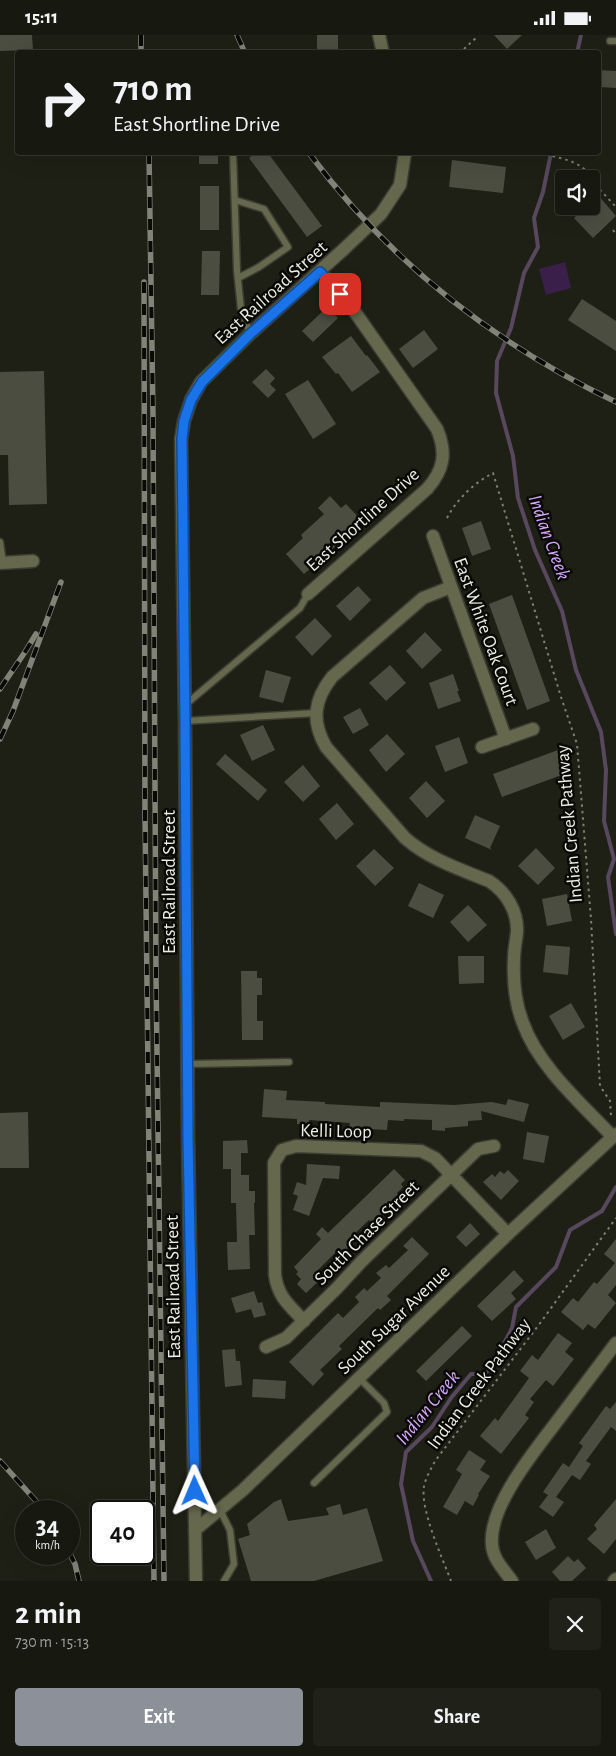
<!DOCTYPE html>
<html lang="en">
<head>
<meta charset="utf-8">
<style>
  body { margin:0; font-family:"Alegreya Sans",sans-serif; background:#202119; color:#f1f3f6; height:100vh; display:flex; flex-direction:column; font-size:19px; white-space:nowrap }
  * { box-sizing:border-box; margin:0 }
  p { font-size:16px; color:#9ea09f }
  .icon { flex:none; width:28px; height:28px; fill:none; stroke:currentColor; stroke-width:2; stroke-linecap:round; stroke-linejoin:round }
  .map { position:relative; height:1546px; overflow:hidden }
  .details { display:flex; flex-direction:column; background:#171810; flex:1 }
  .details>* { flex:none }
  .banner { position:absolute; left:15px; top:15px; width:586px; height:105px; border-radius:5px; box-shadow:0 5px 20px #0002,0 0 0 1px #363730; background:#171810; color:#f1f3f6; overflow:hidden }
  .controls { position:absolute; left:555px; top:135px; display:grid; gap:10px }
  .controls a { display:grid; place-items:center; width:45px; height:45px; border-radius:5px; background:#171810; box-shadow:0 5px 20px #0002,0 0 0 1px #363730; font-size:25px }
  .speed { position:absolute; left:15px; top:1465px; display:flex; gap:10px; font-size:25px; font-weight:700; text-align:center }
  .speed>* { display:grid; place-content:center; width:65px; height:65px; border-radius:50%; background:#171810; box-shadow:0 5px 20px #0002,0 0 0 1px #363730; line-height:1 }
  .speed small { font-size:12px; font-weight:400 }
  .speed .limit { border:2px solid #111; border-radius:8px; background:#fff; color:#111 }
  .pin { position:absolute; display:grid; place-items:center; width:42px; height:42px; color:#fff; margin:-21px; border-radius:10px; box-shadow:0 2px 8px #0006 }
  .me { position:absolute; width:55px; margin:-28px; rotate:359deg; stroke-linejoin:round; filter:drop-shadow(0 0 4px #0008) }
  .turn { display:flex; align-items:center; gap:18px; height:105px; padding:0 15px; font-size:22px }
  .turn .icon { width:65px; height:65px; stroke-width:2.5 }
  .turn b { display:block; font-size:35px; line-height:42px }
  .round { display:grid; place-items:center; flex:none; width:52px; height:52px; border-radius:5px; background:#202119 }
  .head { display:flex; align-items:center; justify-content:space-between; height:85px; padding:0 15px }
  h1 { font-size:30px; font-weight:700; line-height:38px }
  .action { display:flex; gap:10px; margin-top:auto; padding:10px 15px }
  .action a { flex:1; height:58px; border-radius:5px; background:#8c9099; color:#fff; font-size:20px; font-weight:700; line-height:58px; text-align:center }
  .action a+a { background:#202119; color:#f1f3f6 }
  .status { display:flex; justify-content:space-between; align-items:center; height:35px; padding:0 25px; background:#171810; direction:ltr }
  .status svg { height:14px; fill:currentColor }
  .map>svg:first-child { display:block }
  .green { fill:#391f4a }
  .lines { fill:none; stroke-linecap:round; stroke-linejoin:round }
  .stream { stroke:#57485e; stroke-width:4 }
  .building { fill:#4c4d41 }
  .service-casing { stroke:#3c3d32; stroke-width:9 }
  .minor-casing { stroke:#3c3d32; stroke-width:15 }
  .tertiary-casing { stroke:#3c3d32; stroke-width:15 }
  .path { stroke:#7d7f75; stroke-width:2; stroke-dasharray:2.5 4; stroke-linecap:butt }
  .service { stroke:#65684c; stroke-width:6 }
  .minor { stroke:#65684c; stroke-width:12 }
  .tertiary { stroke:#65684c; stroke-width:12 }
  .rail-casing { stroke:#818379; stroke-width:5.5 }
  .rail { stroke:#090905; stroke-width:4; stroke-dasharray:11; stroke-linecap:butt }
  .route-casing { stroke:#114b97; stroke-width:12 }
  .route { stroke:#1a73e8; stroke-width:9 }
  .labels { text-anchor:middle; stroke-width:5; stroke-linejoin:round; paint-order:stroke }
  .street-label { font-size:19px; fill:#eceee6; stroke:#090905 }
  .water-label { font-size:20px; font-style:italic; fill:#d7a7fa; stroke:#090905 }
</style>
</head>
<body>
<div class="status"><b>15:11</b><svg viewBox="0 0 49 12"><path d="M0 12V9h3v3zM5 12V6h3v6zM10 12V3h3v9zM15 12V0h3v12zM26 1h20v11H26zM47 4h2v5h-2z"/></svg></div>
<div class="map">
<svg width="616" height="1546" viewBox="0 0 616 1546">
  <rect width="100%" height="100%" fill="#1f2015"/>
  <polygon class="green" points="565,227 571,253 546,260 539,234"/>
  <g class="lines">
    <g class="stream">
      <polyline points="577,18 581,0"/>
      <polyline points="551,118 543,157 534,183 538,212 524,238 511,293 497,326 496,358 513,421 518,463 535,515 562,576 576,635 601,697 606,735 604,786 614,824 608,842 616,899"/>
      <polyline points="431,1546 413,1506 401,1449 406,1417 432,1392 451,1363 471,1339 485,1339 497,1322 512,1293 516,1272 556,1232 570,1195 602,1176 616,1152"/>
    </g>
  </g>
  <g class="building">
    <polygon points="0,0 32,0 33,15 0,16"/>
    <rect x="317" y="0" width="21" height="18"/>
    <polygon points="494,0 522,0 507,14"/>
    <polygon points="599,35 616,36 616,53 599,52"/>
    <rect x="199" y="118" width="19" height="11"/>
    <polygon points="256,118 268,118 322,191 307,202 249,123"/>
    <polygon points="452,125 506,132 503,158 449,152"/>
    <rect x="200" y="151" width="19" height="44"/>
    <polygon points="598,160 616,181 593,203 574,183 587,171 591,171 591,167"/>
    <polygon points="202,216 220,216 219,260 201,260"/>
    <polygon points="582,264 616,286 616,316 568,285"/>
    <polygon points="327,272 338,283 313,307 302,296"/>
    <polygon points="424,295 438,314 413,333 399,314"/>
    <polygon points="351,301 366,321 367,320 380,337 352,357 338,338 336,339 322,322"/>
    <polygon points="266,334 275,343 270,349 276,355 268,363 252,347"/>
    <polygon points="44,336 47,469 9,470 8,420 0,420 0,337"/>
    <polygon points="308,345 336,389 313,404 285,359"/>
    <polygon points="330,461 341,473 346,469 363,487 304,539 286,519 303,503 301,500 324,479 318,473"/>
    <polygon points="481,486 491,514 472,521 462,493"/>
    <polygon points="358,551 371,565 350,586 336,571"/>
    <polygon points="512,560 550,666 527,675 489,569"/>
    <polygon points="315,583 332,601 312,621 295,602"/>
    <polygon points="425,597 442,615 422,634 406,616"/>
    <polygon points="390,630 406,648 386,666 369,648"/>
    <polygon points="266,635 291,642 283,668 259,662"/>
    <polygon points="453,639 459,656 457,656 461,666 438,674 429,648"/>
    <polygon points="360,673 369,690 353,699 343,682"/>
    <polygon points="263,690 275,715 252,726 240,700"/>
    <polygon points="387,699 405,719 386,737 369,715"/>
    <polygon points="459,702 468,728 445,737 435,711"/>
    <polygon points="558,715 567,738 502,762 493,739"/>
    <polygon points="225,719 267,755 258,766 216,729"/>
    <polygon points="303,730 320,751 303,767 284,747"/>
    <polygon points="426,746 445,766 427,783 409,763"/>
    <polygon points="337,768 354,789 336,805 319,784"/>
    <polygon points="475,780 500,791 490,813 492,815 465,803"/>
    <polygon points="536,813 555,833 538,850 518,831"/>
    <polygon points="374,814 394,833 375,851 356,831"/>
    <polygon points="419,848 444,860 433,883 408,871"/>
    <polygon points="567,859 572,886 547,891 542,864"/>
    <polygon points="468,870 487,890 468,907 450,887"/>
    <polygon points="546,910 570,912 568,940 543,937"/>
    <polygon points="458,921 484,921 484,948 459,949"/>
    <polygon points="241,936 257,936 257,943 262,943 262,960 257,960 257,986 263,986 263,1005 242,1005"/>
    <polygon points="571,968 585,992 563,1005 549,981"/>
    <polygon points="264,1054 287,1056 286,1065 325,1067 325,1069 380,1072 380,1067 454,1070 492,1067 506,1070 508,1064 529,1069 524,1087 481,1076 482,1085 468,1086 468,1091 445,1093 445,1096 432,1095 432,1085 404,1084 404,1086 388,1085 387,1095 349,1093 350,1088 309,1085 309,1090 297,1089 297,1084 262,1082"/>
    <polygon points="28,1077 29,1133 0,1133 0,1078"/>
    <polygon points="527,1097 549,1101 544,1128 523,1124"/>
    <polygon points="247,1105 248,1118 241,1118 241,1140 249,1140 249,1156 255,1156 255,1168 254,1168 255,1200 249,1200 250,1234 228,1235 227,1207 237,1207 236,1168 231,1168 231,1134 223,1134 223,1106"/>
    <polygon points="307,1129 340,1131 339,1144 323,1143 309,1181 293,1175 298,1161 293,1159 297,1147 306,1150"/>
    <polygon points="394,1134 405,1145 401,1149 403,1152 397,1158 400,1162 372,1188 369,1185 350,1203 354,1207 340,1221 336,1217 318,1235 324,1241 306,1258 297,1249 301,1244 296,1239 298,1237 294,1232 321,1204 316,1199 322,1192 328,1198"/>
    <polygon points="508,1135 519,1146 501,1165 483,1147 492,1139 495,1142 500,1136 504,1139"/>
    <polygon points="470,1188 480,1199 466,1212 456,1202"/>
    <polygon points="412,1202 429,1219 387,1261 391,1265 380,1275 378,1273 339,1311 342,1314 320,1335 324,1339 313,1351 289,1327 338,1278 343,1283 359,1267 355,1262 364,1253 367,1256 381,1243 376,1238 386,1230 389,1233 408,1215 403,1211"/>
    <polygon points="616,1204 616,1250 608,1260 616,1268 595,1294 588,1289 583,1295 561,1277 573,1263 578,1267 594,1247 597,1249 615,1228 604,1219"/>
    <polygon points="514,1235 524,1246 511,1258 516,1264 492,1286 477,1271"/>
    <polygon points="254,1256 258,1268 262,1267 266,1280 254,1283 251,1274 236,1278 231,1263"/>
    <polygon points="462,1291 472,1301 426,1346 416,1336"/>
    <polygon points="558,1298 572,1308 565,1317 574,1324 553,1351 546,1345 530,1364 534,1367 525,1380 529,1383 501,1419 480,1401 495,1383 498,1386 529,1343 520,1336 532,1320 538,1325"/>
    <polygon points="235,1314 236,1326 240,1326 242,1350 225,1352 222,1315"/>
    <polygon points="253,1344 286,1346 285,1364 252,1362"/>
    <polygon points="616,1367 616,1396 611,1392 586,1426 591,1429 580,1445 572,1440 567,1447 556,1462 564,1467 553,1482 539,1472 548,1460 543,1457 563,1428 569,1432 583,1411 579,1408 606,1371 610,1374"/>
    <polygon points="469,1415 486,1426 480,1435 490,1441 478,1459 479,1460 473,1471 465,1466 457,1480 443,1472 462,1439 456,1435"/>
    <polygon points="281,1464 288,1486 329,1480 326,1473 340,1469 343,1480 367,1473 383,1526 314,1546 251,1546 238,1504 250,1500 247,1489 274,1467"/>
    <polygon points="616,1464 616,1504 604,1519 587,1504 597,1494 594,1490"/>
    <polygon points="546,1494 556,1513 536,1525 525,1507"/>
    <polygon points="568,1521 574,1527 578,1524 586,1533 572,1546 560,1546 552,1537"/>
  </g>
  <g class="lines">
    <defs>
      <g id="service">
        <polyline points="610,6 616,6"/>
        <polyline points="233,118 237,236 241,274 250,299"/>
        <polyline points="235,165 264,174 288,212 259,232 238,243"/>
        <polyline points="0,507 3,528"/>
        <polyline points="185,670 300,573 308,559"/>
        <polyline points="185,686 316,678"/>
        <polyline points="187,1029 289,1027"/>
        <polyline points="314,1448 387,1377 384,1368 359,1343"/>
        <polyline points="220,1475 230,1495 234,1529 224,1546"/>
      </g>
      <g id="minor">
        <polyline points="379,0 383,18"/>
        <polyline points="344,214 381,179 400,150 405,118"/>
        <polyline points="433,501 506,704"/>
        <polyline points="0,528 33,526"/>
        <path d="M451,552l-28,11 -91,79c-18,23 -21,44 -6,70l79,91c24,21 54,31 84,43 17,11 29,30 28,51 -1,9 -3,18 -3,27 -1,22 1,44 9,64 15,43 59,81 90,114"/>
        <path d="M308,559l119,-105c17,-19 20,-36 10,-60l-87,-124 -30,-33"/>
        <polyline points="482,712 533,694"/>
        <path d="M304,1286c-15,-16 -26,-24 -29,-46l-1,-112 8,-13 14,-4 125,5 14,7 73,76"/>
        <polyline points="266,1312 286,1303 337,1253 362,1226 478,1114 494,1111"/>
        <path d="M512,1546c-8,-11 -19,-22 -20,-36 -4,-40 46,-98 69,-129 18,-24 37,-49 55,-73"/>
        <polyline points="614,1546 616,1544"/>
      </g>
      <g id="tertiary">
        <polyline points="195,1495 243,1455 508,1199 616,1099"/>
        <polyline points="196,1546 188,1103 185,686 181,404 184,386 191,365 201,347 250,299 344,214"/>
      </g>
    </defs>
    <use href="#service" class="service-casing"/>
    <use href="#minor" class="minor-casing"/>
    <use href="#tertiary" class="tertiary-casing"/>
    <g class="path">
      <polyline points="464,14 478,1"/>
      <path d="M540,118c17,5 44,7 51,26"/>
      <polyline points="591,145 616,172"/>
      <polyline points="613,195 616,199"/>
      <path d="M447,483c10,-19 27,-35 46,-45l68,224 16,47 14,175 9,167 10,15 1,15"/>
      <path d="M451,1546c-9,-24 -31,-71 -27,-95 2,-9 7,-17 11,-25l106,-139 75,-104"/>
    </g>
    <use href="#service" class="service"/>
    <use href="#minor" class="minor"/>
    <use href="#tertiary" class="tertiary"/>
    <defs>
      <g id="rail">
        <polyline points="141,0 141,18"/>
        <polyline points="237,0 245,18"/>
        <polyline points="149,118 153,380 156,942 164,1546"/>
        <path d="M309,118c80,108 186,191 307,249"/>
        <polyline points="144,247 145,780 154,1546"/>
        <polyline points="0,654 25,617 36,599"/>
        <polyline points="0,704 13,676 61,547"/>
        <polyline points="0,1426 45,1476"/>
        <polyline points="69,1517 75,1529 79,1546"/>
      </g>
    </defs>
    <use href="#rail" class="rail-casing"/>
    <use href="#rail" class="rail"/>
  </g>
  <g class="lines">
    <defs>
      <polyline id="route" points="195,1456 188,1103 185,686 182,404 184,386 191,365 202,347 250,299 320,237 340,259"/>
    </defs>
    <use href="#route" class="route-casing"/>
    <use href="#route" class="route"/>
  </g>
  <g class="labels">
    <g class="street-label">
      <text transform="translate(270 257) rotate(-42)" y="7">East Railroad Street</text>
      <text transform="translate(362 484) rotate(-42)" y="7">East Shortline Drive</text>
      <text transform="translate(487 596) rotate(70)" y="7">East White Oak Court</text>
      <text transform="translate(568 789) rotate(-95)" y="7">Indian Creek Pathway</text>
      <text transform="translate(168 847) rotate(-90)" y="7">East Railroad Street</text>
      <text transform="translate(336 1095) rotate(1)" y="7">Kelli Loop</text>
      <text transform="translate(366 1197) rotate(-45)" y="7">South Chase Street</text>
      <text transform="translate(172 1252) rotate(-91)" y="7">East Railroad Street</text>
      <text transform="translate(393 1284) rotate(-44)" y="7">South Sugar Avenue</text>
      <text transform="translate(478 1348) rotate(-53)" y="7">Indian Creek Pathway</text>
    </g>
    <g class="water-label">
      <text transform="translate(550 502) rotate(70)" y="7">Indian Creek</text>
      <text transform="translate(427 1372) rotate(-51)" y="7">Indian Creek</text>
    </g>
  </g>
</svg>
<div class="controls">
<a><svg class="icon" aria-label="sound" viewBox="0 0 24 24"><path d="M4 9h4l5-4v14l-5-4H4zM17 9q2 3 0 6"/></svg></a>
</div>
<div class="speed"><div>34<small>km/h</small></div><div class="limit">40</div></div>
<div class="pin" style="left:340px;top:259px;background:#d93025"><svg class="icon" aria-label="arrive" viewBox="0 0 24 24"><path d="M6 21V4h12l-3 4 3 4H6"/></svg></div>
<svg class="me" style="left:195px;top:1456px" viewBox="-20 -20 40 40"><path d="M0-17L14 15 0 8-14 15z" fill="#1a73e8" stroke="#fff" stroke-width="4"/></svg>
<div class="banner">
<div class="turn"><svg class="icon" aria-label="right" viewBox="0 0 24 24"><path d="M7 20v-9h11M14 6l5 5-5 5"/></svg><div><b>710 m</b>East Shortline Drive</div></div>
</div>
</div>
<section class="details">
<div class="head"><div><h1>2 min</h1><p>730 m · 15:13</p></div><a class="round"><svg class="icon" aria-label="close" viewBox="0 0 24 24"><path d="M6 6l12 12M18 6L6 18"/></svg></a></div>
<div class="action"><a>Exit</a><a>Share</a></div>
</section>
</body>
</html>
